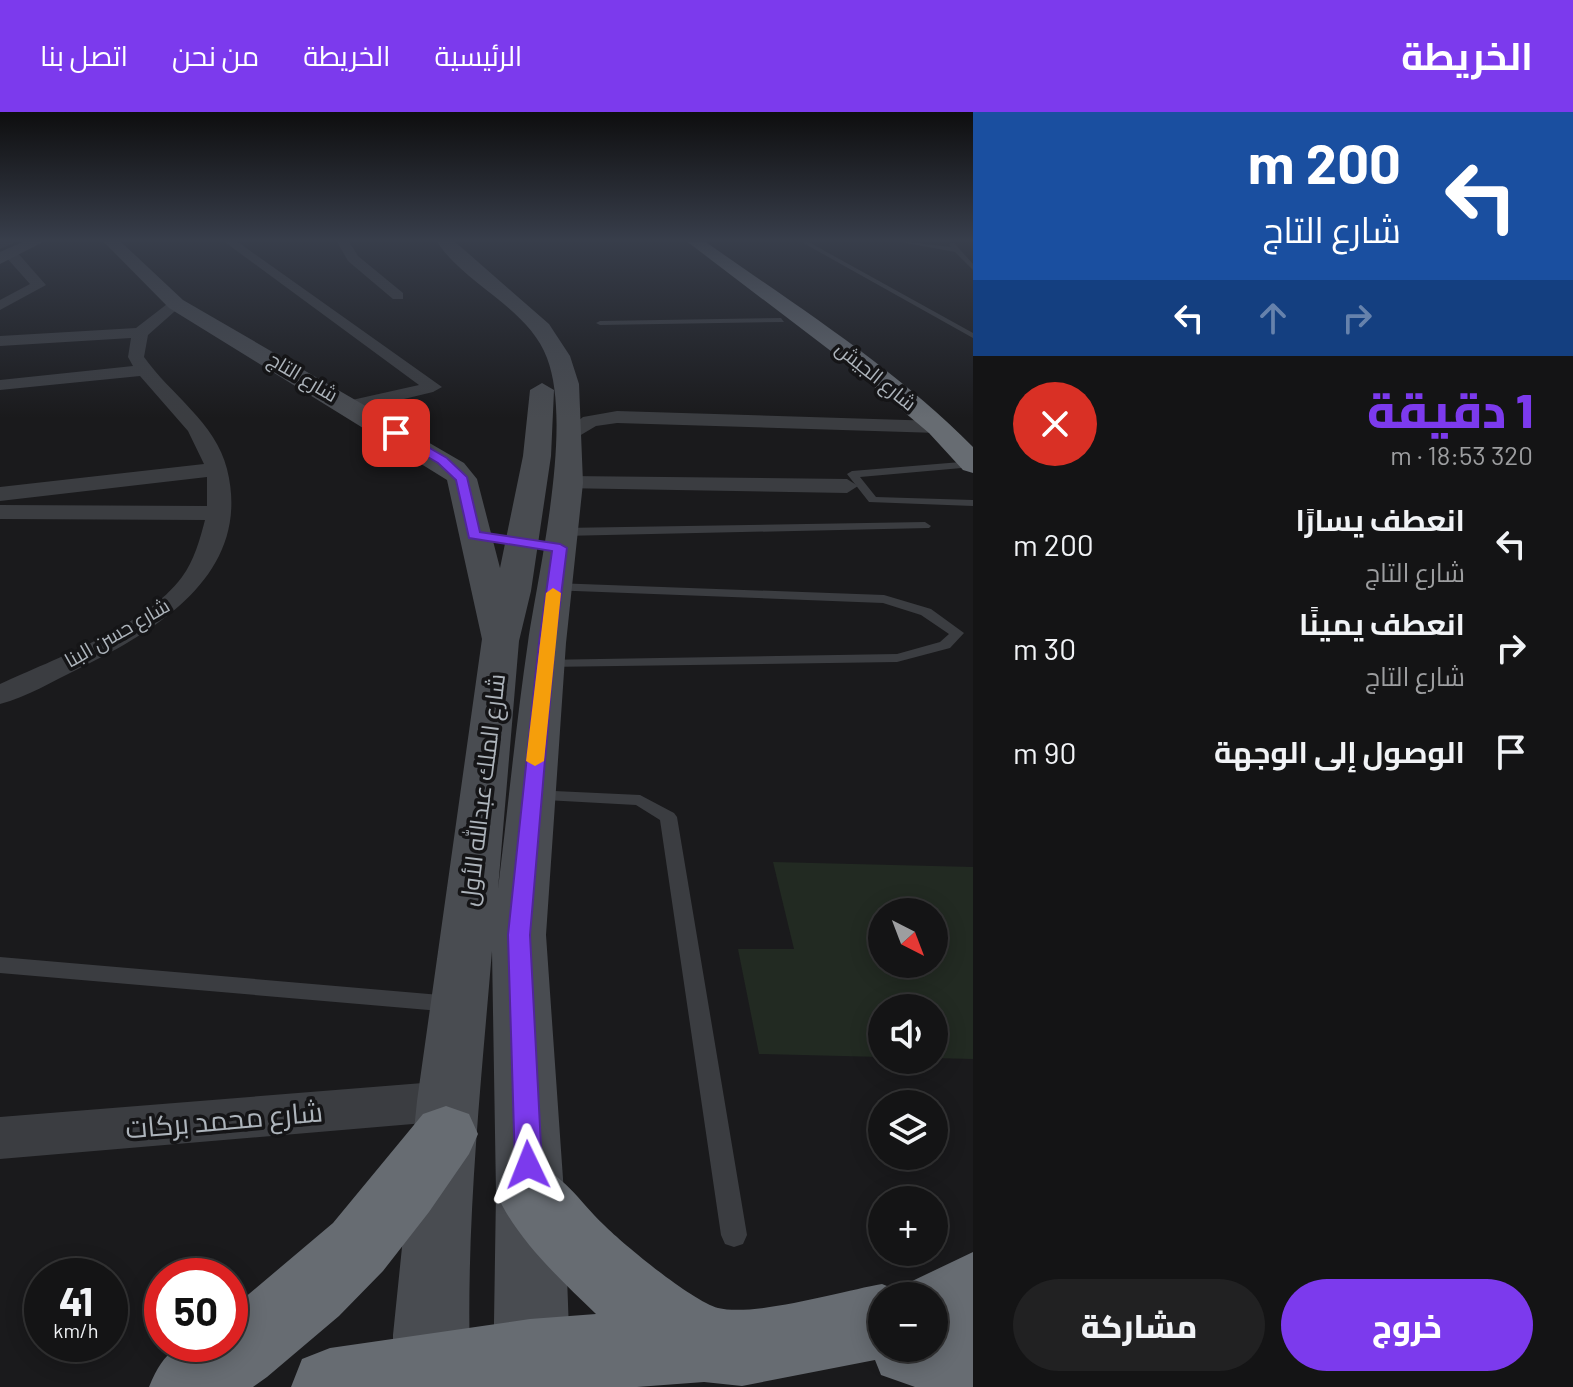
<!DOCTYPE html>
<html lang="ar">
<head>
<meta charset="utf-8">
<style>
  body { margin:0; font-family:Barlow,Cairo,sans-serif; background:#212122; color:#f1f3f6; direction:rtl; height:100vh; display:flex; flex-direction:column; font-size:30px; white-space:nowrap }
  * { box-sizing:border-box; margin:0 }
  p { font-size:26px; color:#9d9ea0 }
  .icon { flex:none; width:44px; height:44px; fill:none; stroke:currentColor; stroke-width:2; stroke-linecap:round; stroke-linejoin:round }
  .map { position:relative; flex:1; overflow:hidden; direction:ltr }
  .sheet { display:flex; flex-direction:column; background:#141415; width:600px }
  .sheet>* { flex:none }
  .banner { background:#1a4fa0; color:#fff; overflow:hidden }
  .needle { width:52px; rotate:138deg }
  .fabs { position:absolute; left:868px; top:786px; display:grid; gap:16px }
  .fabs a { display:grid; place-items:center; width:80px; height:80px; border-radius:50%; background:#141415; box-shadow:0 4px 20px #0003,0 0 0 2px #333334; font-size:40px }
  .speed { position:absolute; left:24px; top:1146px; display:flex; gap:16px; font-size:40px; font-weight:700; text-align:center }
  .speed>* { display:grid; place-content:center; width:104px; height:104px; border-radius:50%; background:#141415; box-shadow:0 4px 20px #0003,0 0 0 2px #333334; line-height:1 }
  .speed small { font-size:20px; font-weight:400 }
  .speed .limit { border:12px solid #d22; background:#fff; color:#111 }
  .pin { position:absolute; display:grid; place-items:center; width:68px; height:68px; color:#fff; margin:-34px; border-radius:16px; box-shadow:0 4px 12px #0006 }
  .me { position:absolute; width:88px; margin:-44px; rotate:358deg; stroke-linejoin:round; filter:drop-shadow(0 0 6px #0008) }
  .turn { display:flex; align-items:center; gap:28px; height:168px; padding:0 40px; font-size:36px }
  .turn .icon { width:104px; height:104px; stroke-width:2.5 }
  .turn b { display:block; font-size:56px; line-height:68px }
  .lanes { display:flex; align-items:center; height:76px; padding:0 40px; background:#0003; justify-content:center; gap:40px; direction:ltr }
  .lanes .off { opacity:.35 }
  .round { display:grid; place-items:center; flex:none; width:84px; height:84px; border-radius:42px; background:#212122 }
  .head { display:flex; align-items:center; justify-content:space-between; height:136px; padding:0 40px }
  h1 { font-size:48px; font-weight:800; line-height:60px; color:#7c3aed }
  .button { display:flex; gap:16px; margin-top:auto; padding:16px 40px }
  .button a { flex:1; height:92px; border-radius:48px; background:#7c3aed; color:#fff; font-size:32px; font-weight:800; line-height:92px; text-align:center }
  .button a+a { background:#212122; color:#f1f3f6 }
  ul { padding:0; list-style:none }
  li { display:flex; align-items:center; gap:24px; height:104px; padding:0 40px }
  li div { flex:1 }
  li b { display:block; font-size:30px }
  li em { font-style:normal }
  header { display:flex; align-items:center; gap:48px; box-sizing:border-box; height:112px; padding:0 40px; background:#7c3aed; color:#fff }
  header strong { font-size:38px }
  nav { display:flex; gap:44px; margin-inline-start:auto; font-size:28px }
  main { display:flex; flex:1; min-height:0 }
  .map>svg:first-child { display:block }
  .green { fill:#222a22; fill-rule:evenodd }
  .lines { fill:none; stroke-linecap:round; stroke-linejoin:round }
  .lane { fill:#3b3d41; fill-rule:evenodd }
  .street { fill:#3b3d41; fill-rule:evenodd }
  .secondary { fill:#494c51; fill-rule:evenodd }
  .highway { fill:#676c72; fill-rule:evenodd }
  .shaded-wall { fill:#323235 }
  .route { fill:#7c3aed; stroke:#51269a; stroke-width:2 }
  .slow { fill:#f59e0b }
  .labels { text-anchor:middle; stroke-width:7; stroke-linejoin:round; paint-order:stroke }
  .far-street-label { font-size:20px; fill:#adb4bb; stroke:#151517 }
  .street-label { font-size:24px; fill:#adb4bb; stroke:#151517 }
  .near-street-label { font-size:28px; fill:#adb4bb; stroke:#151517 }
</style>
</head>
<body>
<header>
<strong>الخريطة</strong>
<nav><a>الرئيسية</a><a>الخريطة</a><a>من نحن</a><a>اتصل بنا</a></nav>
</header>
<main>
<section class="sheet">
<div class="banner">
<div class="turn"><svg class="icon" aria-label="left" viewBox="0 0 24 24"><path d="M17 20v-9H6M10 6l-5 5 5 5"/></svg><div><b>200 m</b>شارع التاج</div></div>
<div class="lanes"><svg class="icon" aria-label="left" viewBox="0 0 24 24"><path d="M17 20v-9H6M10 6l-5 5 5 5"/></svg><svg class="icon off" aria-label="ahead" viewBox="0 0 24 24"><path d="M12 20V5M6 11l6-6 6 6"/></svg><svg class="icon off" aria-label="right" viewBox="0 0 24 24"><path d="M7 20v-9h11M14 6l5 5-5 5"/></svg></div>
</div>
<div class="head"><div><h1>1 دقيقة</h1><p>320 m · 18:53</p></div><a class="round" style="background:#d93025;color:#fff"><svg class="icon" aria-label="close" viewBox="0 0 24 24"><path d="M6 6l12 12M18 6L6 18"/></svg></a></div>
<ul>
<li><svg class="icon" aria-label="left" viewBox="0 0 24 24"><path d="M17 20v-9H6M10 6l-5 5 5 5"/></svg><div><b>انعطف يسارًا</b><p>شارع التاج</p></div><em>200 m</em></li>
<li><svg class="icon" aria-label="right" viewBox="0 0 24 24"><path d="M7 20v-9h11M14 6l5 5-5 5"/></svg><div><b>انعطف يمينًا</b><p>شارع التاج</p></div><em>30 m</em></li>
<li><svg class="icon" aria-label="arrive" viewBox="0 0 24 24"><path d="M6 21V4h12l-3 4 3 4H6"/></svg><div><b>الوصول إلى الوجهة</b></div><em>90 m</em></li>
</ul>
<div class="button"><a>خروج</a><a>مشاركة</a></div>
</section>
<div class="map">
<svg width="973" height="1275" viewBox="0 0 973 1275">
  <rect width="100%" height="100%" fill="#1a1a1c"/>
  <path class="green" d="M773,750l200,5v192l-39,-1v-50h-52v49l-123,-3 -21,-105h56zM882,800h52v52h-52z"/>
  <g class="lines">
    <g class="lane">
      <polygon points="798,128 805,128 973,221 973,226"/>
      <polygon points="890,128 951,135 949,132 954,131 973,152 973,158 955,140"/>
      <polygon points="781,206 784,210 600,213 596,211 600,209"/>
      <polygon points="973,349 973,355 860,365 876,385 973,388 973,394 869,390 847,362 852,359"/>
      <polygon points="925,410 931,414 929,416 562,424 556,420 562,416"/>
      <polygon points="554,471 884,483 931,497 964,521 950,536 897,550 545,555 538,551 540,548 897,542 940,530 949,522 921,503 883,491 549,478 549,472"/>
      <polygon points="533,678 640,683 674,701 677,705 747,1123 743,1132 734,1135 725,1132 721,1123 660,708 636,693 527,687 525,683 527,679"/>
      <polygon points="0,845 452,884 459,886 462,892 459,898 452,900 0,861"/>
    </g>
    <g class="street">
      <polygon points="222,128 235,128 442,275 433,280 350,300 343,298 343,290 419,273"/>
      <polygon points="336,128 348,128 358,144 403,181 403,187 393,187 348,149"/>
      <polygon points="6,139 16,139 46,173 0,198 0,188 30,172 6,145"/>
      <path d="M171,189l12,3 -35,31 -4,22c26,37 72,66 83,112 26,104 -69,161 -149,200 -25,12 -51,28 -78,35v-20c54,-25 146,-58 182,-107 12,-16 18,-38 23,-57l-205,-1v-14l207,1v-29l-207,24v-14l204,-23 -16,-33 -48,-55 -140,14v-10l133,-14 -5,-9 3,-19 -131,8v-10l136,-8z"/>
      <polygon points="617,299 938,309 948,315 938,321 617,311 596,314 569,330 559,324 583,305"/>
      <polygon points="568,364 847,367 858,374 847,381 560,376 557,371 560,366"/>
      <polygon points="448,969 464,975 471,989 464,1003 448,1009 0,1047 0,1005"/>
    </g>
    <g class="secondary">
      <polygon points="27,128 47,128 0,152 0,140"/>
      <path d="M102,128h17l64,60 281,163 13,16 23,89 23,-112 7,-66 12,-7 12,7 -3,66 -20,135 -12,50 -21,248c10,-82 18,-165 30,-247 11,-74 45,-216 19,-284 -19,-51 -84,-74 -111,-118h17l96,84 21,32 9,28 4,99 -17,160 -20,292 18,258 7,194h-78l3,-194 -4,-242c-12,144 -28,291 -21,436h-78v-52l24,-234 65,-462 -35,-159 -278,-172z"/>
    </g>
    <g class="highway">
      <path d="M685,128h18c92,65 191,127 270,207v26l-10,-3 -34,-37 -89,-75z"/>
      <path d="M446,994l23,8 9,20 -9,20 -40,58 -46,59 -44,45 -72,61 -14,10h-104c19,-47 35,-43 81,-43v-34l103,-87 90,-109z"/>
      <path d="M530,1050c36,14 47,37 74,63 20,20 88,76 114,83 37,9 124,-17 164,-24l22,9 4,-10 65,-31v135h-58l-34,-12 -6,-15 -133,26 -38,-4 -67,5h-346l11,-28 28,-11 200,-29 66,-5c-37,-36 -79,-74 -100,-121l10,-22zM882,1184h52v52h-52z"/>
    </g>
  </g>
  <polygon class="shaded-wall" points="0,128 20,128 0,137"/>
  <linearGradient id="sky" x2="0" y2="1"><stop stop-color="#0e0e0f"/><stop offset="0.42" stop-color="#383e4b"/><stop offset="1" stop-color="#383e4b" stop-opacity="0"/></linearGradient>
  <rect width="973" height="306" fill="url(#sky)"/>
  <polygon class="route" points="392,319 400,319 447,346 467,365 480,420 560,432 567,436 555,531 530,823 542,1053 538,1061 528,1065 519,1061 515,1053 508,823 539,531 552,439 469,426 456,368 438,351 392,324"/>
  <polygon class="slow" points="553,476 561,481 544,649 535,654 526,649 546,481"/>
  <g class="labels">
    <g class="far-street-label">
      <text transform="translate(876 264) rotate(39)" y="7">شارع الجيش</text>
      <text transform="translate(303 265) rotate(31)" y="7">شارع التاج</text>
      <text transform="translate(117 521) rotate(-30)" y="7">شارع حسن البنا</text>
    </g>
    <g class="street-label">
      <text transform="translate(483 678) rotate(-83)" y="8">شارع الملك عبدالله الأول</text>
    </g>
    <g class="near-street-label">
      <text transform="translate(224 1008) rotate(-5)" y="10">شارع محمد بركات</text>
    </g>
  </g>
</svg>
<div class="fabs">
<a><svg class="needle" viewBox="-14 -14 28 28"><path d="M0-13l5 13h-10z" fill="#e53935"/><path d="M0 13l5-13h-10z" fill="#9d9ea0"/></svg></a>
<a><svg class="icon" aria-label="sound" viewBox="0 0 24 24"><path d="M4 9h4l5-4v14l-5-4H4zM17 9q2 3 0 6"/></svg></a>
<a><svg class="icon" aria-label="layers" viewBox="0 0 24 24"><path d="M12 4l9 5-9 5-9-5zM3 14l9 5 9-5"/></svg></a>
<a>+</a>
<a>−</a>
</div>
<div class="speed"><div>41<small>km/h</small></div><div class="limit">50</div></div>
<div class="pin" style="left:396px;top:321px;background:#d93025"><svg class="icon" aria-label="arrive" viewBox="0 0 24 24"><path d="M6 21V4h12l-3 4 3 4H6"/></svg></div>
<svg class="me" style="left:528px;top:1053px" viewBox="-20 -20 40 40"><path d="M0-17L14 15 0 8-14 15z" fill="#7c3aed" stroke="#fff" stroke-width="4"/></svg>
</div>
</main>
</body>
</html>
